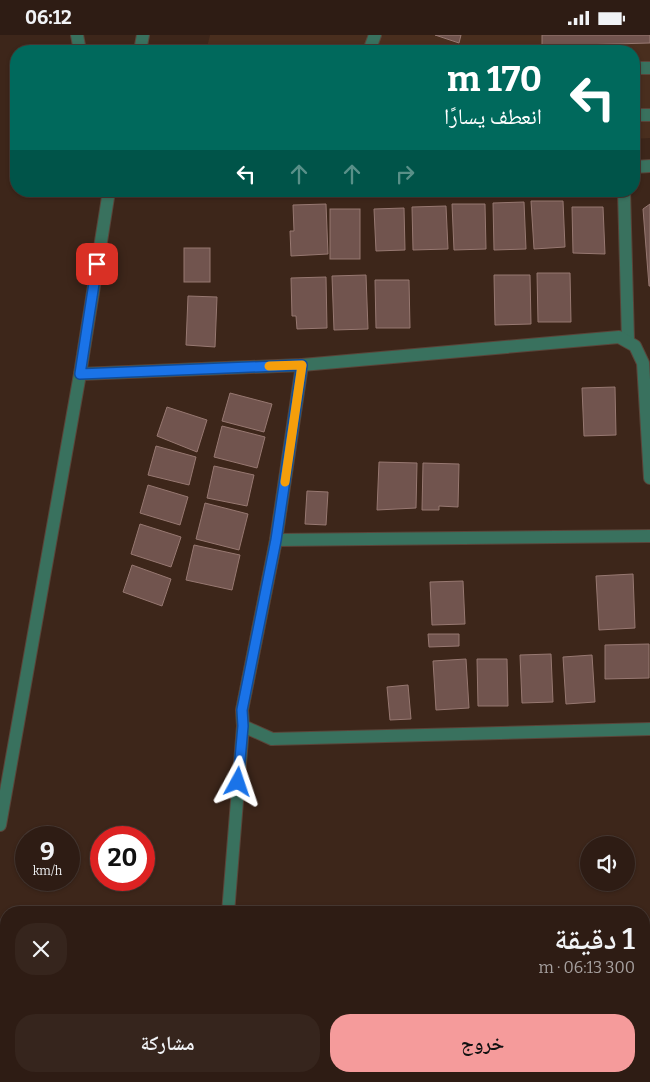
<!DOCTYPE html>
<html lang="ar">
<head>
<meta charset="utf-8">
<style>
  body { margin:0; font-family:Bitter,"Noto Naskh Arabic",serif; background:#36251d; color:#f1f3f6; direction:rtl; height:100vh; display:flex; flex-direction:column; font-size:19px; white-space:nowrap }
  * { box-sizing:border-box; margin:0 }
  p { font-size:16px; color:#a7a1a0 }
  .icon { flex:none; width:28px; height:28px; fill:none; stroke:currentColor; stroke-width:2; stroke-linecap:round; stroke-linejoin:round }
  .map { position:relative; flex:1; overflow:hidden; direction:ltr }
  .details { position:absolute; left:0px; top:871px; width:650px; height:176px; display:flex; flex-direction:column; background:#2e1c14; border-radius:20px 20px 0 0; box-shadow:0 1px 4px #0004,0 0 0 1px #493a34; direction:rtl }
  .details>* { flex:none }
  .banner { position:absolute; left:10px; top:10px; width:630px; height:152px; border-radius:20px; box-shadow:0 1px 4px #0004,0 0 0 1px #493a34; direction:rtl; background:#00695c; color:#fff; overflow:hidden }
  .fabs { position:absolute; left:580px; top:801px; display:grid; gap:10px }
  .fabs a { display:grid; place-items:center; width:55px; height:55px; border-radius:50%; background:#2e1c14; box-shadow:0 1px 4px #0004,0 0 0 1px #493a34; font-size:25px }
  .speed { position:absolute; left:15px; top:791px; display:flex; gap:10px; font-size:25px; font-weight:700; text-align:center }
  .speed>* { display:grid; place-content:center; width:65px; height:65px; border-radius:50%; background:#2e1c14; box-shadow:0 1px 4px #0004,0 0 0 1px #493a34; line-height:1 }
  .speed small { font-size:12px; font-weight:400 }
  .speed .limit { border:8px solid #d22; background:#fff; color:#111 }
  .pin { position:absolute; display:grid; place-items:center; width:42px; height:42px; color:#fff; margin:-21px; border-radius:10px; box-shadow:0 2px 8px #0006 }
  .me { position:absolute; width:55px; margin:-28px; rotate:5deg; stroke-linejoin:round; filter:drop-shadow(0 0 4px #0008) }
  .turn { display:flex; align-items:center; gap:18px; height:105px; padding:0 15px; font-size:22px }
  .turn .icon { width:65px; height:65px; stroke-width:2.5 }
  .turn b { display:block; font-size:35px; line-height:42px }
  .lanes { display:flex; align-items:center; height:48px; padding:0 15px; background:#0003; justify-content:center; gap:25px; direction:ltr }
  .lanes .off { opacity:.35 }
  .round { display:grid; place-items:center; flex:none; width:52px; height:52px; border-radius:20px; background:#36251d }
  .summary { display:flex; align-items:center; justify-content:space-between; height:85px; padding:0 15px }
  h1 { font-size:30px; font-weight:600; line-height:38px }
  .primary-button { display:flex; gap:10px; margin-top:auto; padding:10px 15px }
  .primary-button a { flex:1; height:58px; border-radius:20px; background:#f59b9b; color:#111; font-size:20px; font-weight:600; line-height:58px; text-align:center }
  .primary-button a+a { background:#36251d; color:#f1f3f6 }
  .status { display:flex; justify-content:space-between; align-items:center; height:35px; padding:0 25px; background:#2e1c14; direction:ltr }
  .status svg { height:14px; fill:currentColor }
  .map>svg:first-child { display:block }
  .built { fill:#492e1e }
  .building { fill:#71544e; stroke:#977871 }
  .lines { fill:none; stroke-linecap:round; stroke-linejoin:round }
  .minor-casing { stroke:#5a4439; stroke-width:14 }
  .minor { stroke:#39715e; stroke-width:12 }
  .route-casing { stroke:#114b97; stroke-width:12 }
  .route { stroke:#1a73e8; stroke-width:9 }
  .slow { stroke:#f59e0b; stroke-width:9 }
</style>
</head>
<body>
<div class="status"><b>06:12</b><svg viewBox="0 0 49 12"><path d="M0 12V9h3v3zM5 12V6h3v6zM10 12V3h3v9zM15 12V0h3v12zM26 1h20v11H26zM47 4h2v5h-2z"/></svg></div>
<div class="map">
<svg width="650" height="1047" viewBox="0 0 650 1047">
  <rect width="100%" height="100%" fill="#3d261a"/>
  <polygon class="built" points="210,0 650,0 650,103 634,104 634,16 206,16"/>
  <g class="building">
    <polygon points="435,0 461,0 459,8"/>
    <polygon points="542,0 650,0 650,8 542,11"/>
    <polygon points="531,166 563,166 565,212 534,214"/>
    <polygon points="524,167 526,214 494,215 493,168"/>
    <polygon points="326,169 328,219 291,221 290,196 294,196 293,170"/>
    <polygon points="452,169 485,169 486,214 454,215"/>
    <polygon points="650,169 650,251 649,251 643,174"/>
    <polygon points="446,171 448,214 413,215 412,172"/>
    <polygon points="572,172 603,172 605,219 573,218"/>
    <polygon points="404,173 405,215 376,216 374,174"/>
    <rect x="330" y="174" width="30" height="50"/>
    <rect x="184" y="213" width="26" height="34"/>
    <polygon points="537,238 570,238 571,287 538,287"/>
    <polygon points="366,240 368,294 334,295 332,241"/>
    <polygon points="494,240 530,240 531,289 495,290"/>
    <polygon points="326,242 327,293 297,294 296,281 292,281 291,243"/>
    <polygon points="375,245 409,245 410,293 376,293"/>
    <polygon points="188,261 217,262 215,312 186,310"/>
    <polygon points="615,352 616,400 584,401 582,353"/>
    <polygon points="230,358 272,369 264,397 222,386"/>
    <polygon points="167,372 207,385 197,417 157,401"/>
    <polygon points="222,391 265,402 257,433 214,422"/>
    <polygon points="156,411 196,422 189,450 148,440"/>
    <polygon points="379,427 417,428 416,473 377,475"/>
    <polygon points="423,428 459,429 458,472 439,471 439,475 422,475"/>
    <polygon points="214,431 254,440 247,471 207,463"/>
    <polygon points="148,450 188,462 180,490 140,478"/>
    <polygon points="307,456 328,457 326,490 305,489"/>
    <polygon points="205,468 248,479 239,515 196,504"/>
    <polygon points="140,489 181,502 171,532 131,519"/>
    <polygon points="194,510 240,520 232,555 186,545"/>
    <polygon points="132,530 171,544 162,571 123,557"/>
    <polygon points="633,539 635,593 599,595 596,541"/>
    <polygon points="463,546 465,589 432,590 430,547"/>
    <polygon points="428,599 459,599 459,611 429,612"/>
    <polygon points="649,609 649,643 605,644 605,610"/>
    <polygon points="551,619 553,667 522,668 520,620"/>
    <polygon points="592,620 595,667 566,669 563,622"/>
    <polygon points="466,624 469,673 436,675 433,626"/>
    <polygon points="477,624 507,624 508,671 478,671"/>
    <polygon points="408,650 411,684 390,685 387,652"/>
    <polygon points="6,1032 6,1041 31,1041 31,1047 2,1047 2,1036"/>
    <rect x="39" y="1041" width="28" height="6"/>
    <rect x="155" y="1041" width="65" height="6"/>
    <polygon points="244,1041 307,1041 308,1047 244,1047"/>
    <rect x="319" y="1041" width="61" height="6"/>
    <rect x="392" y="1041" width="64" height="6"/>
  </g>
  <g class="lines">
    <defs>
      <g id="minor">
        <polyline points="77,0 80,16"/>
        <polyline points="140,16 143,0"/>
        <polyline points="369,16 375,0"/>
        <polyline points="634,33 650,33"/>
        <polyline points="634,80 650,80"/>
        <polyline points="634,132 650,131"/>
        <polyline points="624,156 628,305"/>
        <polyline points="302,330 276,505 242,675 243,691 272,704 650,694"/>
        <polyline points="80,339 302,330 619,302 635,311 643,328 650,443"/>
        <polyline points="276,505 650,501"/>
        <polyline points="0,790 80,339 109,156"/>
        <polyline points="228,878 243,691"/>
        <polyline points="0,902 6,902"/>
        <polyline points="644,919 650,919"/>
        <polyline points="0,928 6,928"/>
        <polyline points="644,948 650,948"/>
        <polyline points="0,993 6,992"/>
        <polyline points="644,1005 650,1005"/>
        <polyline points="101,1041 101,1047"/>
        <polyline points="224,1047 224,1041"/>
        <polyline points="486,1047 486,1041"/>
      </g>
    </defs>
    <use href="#minor" class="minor-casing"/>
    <use href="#minor" class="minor"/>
  </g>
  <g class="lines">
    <defs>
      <polyline id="route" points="97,229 80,339 302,330 276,505 242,675 243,691 238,747"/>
    </defs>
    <use href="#route" class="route-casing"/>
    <use href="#route" class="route"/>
    <polyline class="slow" points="269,331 302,330 285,447"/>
  </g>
</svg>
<div class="fabs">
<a><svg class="icon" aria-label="sound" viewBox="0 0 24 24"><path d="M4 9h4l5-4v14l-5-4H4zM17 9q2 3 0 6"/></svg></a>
</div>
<div class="speed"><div>9<small>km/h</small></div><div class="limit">20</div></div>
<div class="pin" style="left:97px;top:229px;background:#d93025"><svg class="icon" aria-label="arrive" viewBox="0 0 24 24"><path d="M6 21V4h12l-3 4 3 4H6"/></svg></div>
<svg class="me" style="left:238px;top:747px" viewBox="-20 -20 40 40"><path d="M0-17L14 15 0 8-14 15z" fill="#1a73e8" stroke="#fff" stroke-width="4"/></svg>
<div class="banner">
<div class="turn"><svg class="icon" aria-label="left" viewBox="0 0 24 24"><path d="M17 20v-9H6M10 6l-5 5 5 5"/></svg><div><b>170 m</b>انعطف يسارًا</div></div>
<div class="lanes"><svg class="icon" aria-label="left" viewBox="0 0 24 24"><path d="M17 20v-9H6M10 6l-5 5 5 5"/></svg><svg class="icon off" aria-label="ahead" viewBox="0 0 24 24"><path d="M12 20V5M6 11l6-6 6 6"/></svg><svg class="icon off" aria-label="ahead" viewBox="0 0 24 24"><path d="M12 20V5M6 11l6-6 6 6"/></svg><svg class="icon off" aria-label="right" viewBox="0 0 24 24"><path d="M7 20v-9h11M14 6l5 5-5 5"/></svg></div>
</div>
<section class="details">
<div class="summary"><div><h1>1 دقيقة</h1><p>300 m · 06:13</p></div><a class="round"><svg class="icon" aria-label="close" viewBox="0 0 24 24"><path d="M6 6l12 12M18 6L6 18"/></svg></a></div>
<div class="primary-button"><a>خروج</a><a>مشاركة</a></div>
</section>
</div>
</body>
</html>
